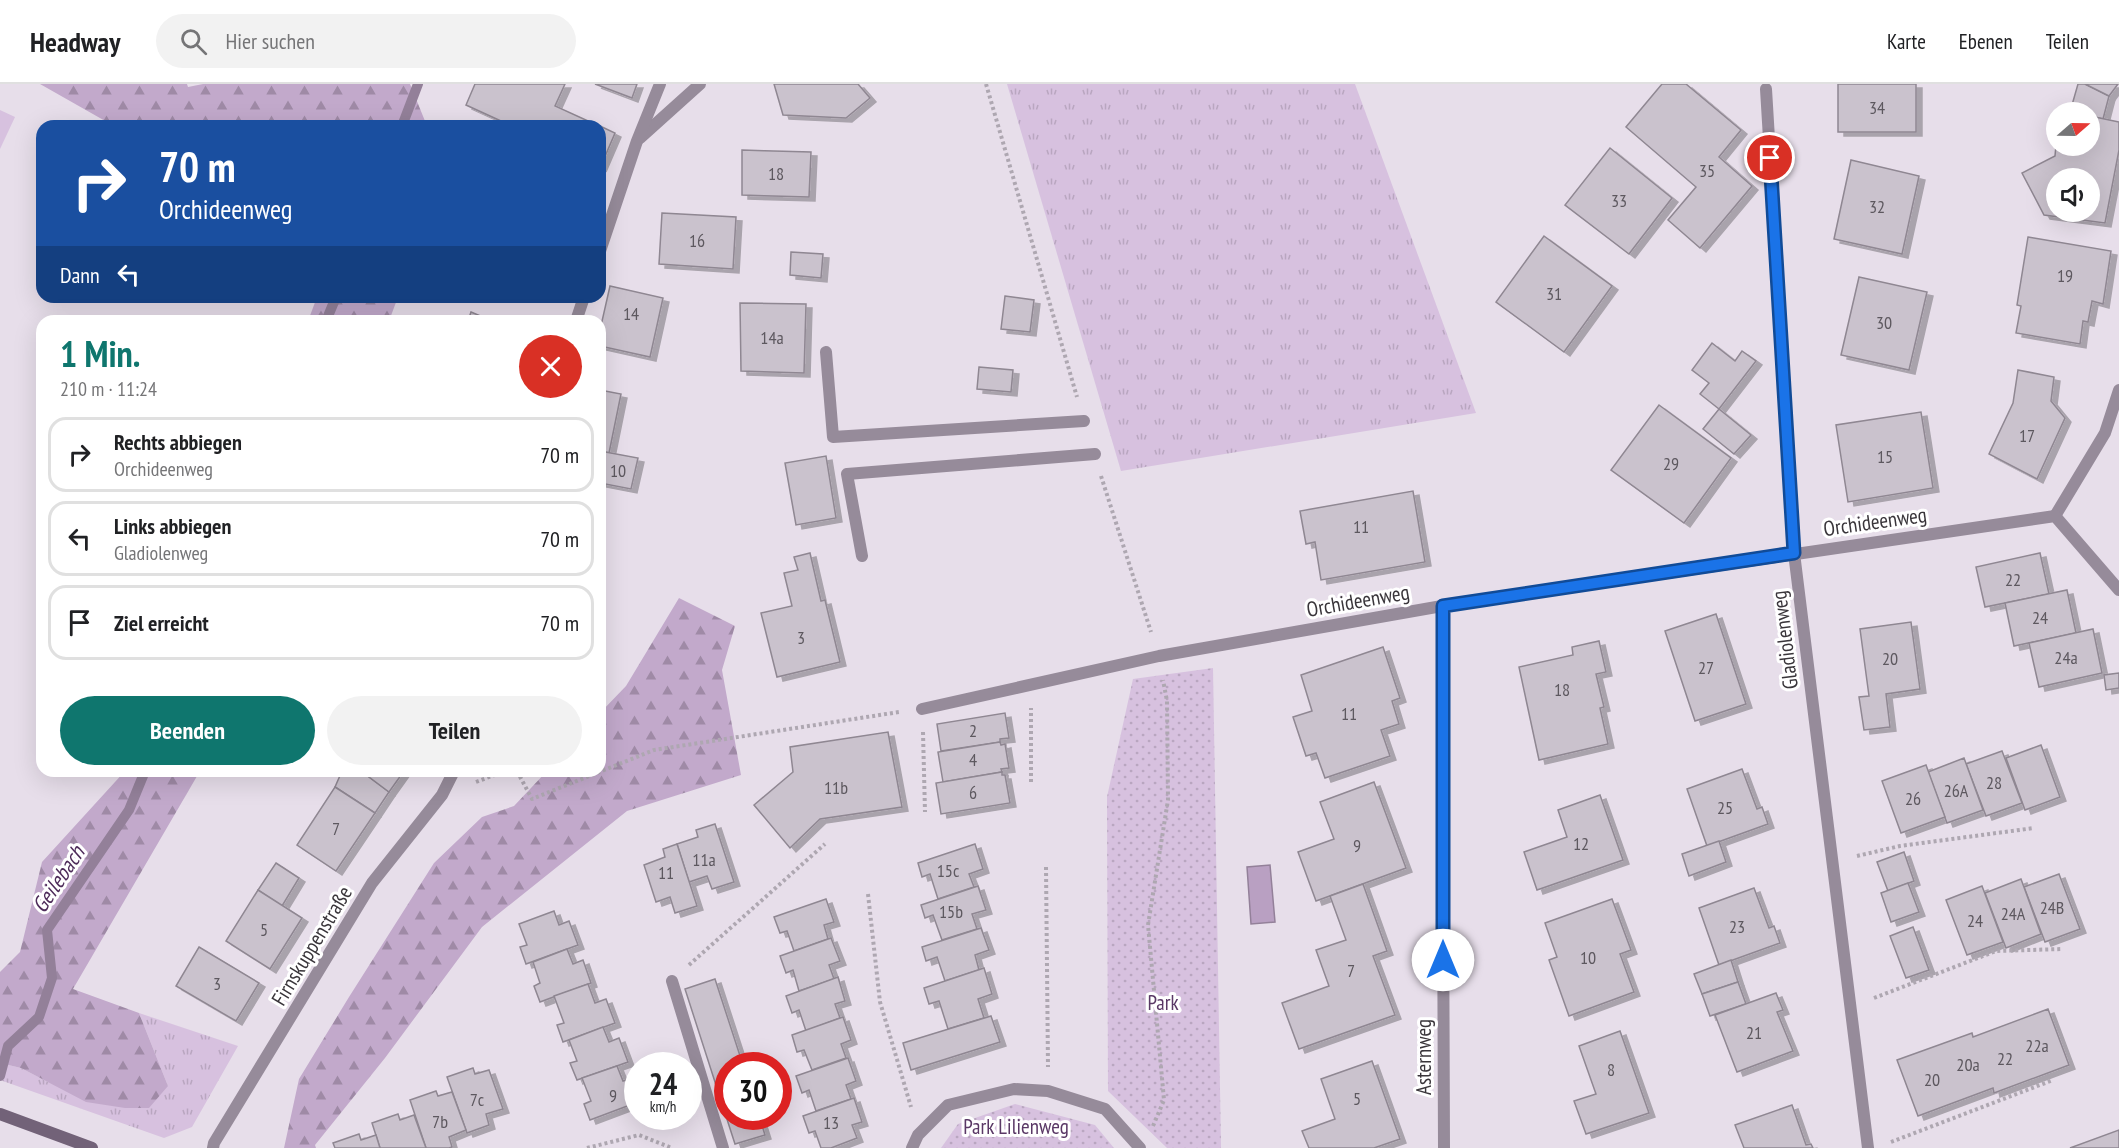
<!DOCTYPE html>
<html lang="de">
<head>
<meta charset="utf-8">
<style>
  body { margin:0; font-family:"PT Sans Narrow",sans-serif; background:#f2f2f2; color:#202124; height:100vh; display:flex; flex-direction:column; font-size:22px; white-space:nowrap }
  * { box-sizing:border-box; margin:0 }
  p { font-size:20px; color:#757577 }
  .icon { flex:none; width:33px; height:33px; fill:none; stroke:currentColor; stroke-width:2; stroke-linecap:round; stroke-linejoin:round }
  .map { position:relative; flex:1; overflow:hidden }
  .side { position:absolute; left:36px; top:231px; width:570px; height:462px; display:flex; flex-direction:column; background:#fff; border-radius:18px; box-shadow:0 6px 24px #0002 }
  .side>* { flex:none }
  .guide { position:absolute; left:36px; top:36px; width:570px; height:183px; border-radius:18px; box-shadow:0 6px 24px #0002; background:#1a4fa0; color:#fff; overflow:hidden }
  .needle { width:39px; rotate:70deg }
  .buttons { position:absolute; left:2046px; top:18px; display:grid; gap:12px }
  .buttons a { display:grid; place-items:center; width:54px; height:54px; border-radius:50%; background:#fff; box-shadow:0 6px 24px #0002; font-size:30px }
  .speed { position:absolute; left:624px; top:968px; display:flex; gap:12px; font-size:30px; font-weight:700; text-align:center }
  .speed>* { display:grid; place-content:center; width:78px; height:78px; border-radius:50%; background:#fff; box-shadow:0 6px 24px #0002; line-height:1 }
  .speed small { font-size:15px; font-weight:400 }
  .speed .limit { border:9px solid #d22; background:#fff; color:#111 }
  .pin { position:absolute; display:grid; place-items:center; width:51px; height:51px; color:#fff; margin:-26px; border:3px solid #fff; border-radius:50%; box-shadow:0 2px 6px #0007 }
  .me { position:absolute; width:66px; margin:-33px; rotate:0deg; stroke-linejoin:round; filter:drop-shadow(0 0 4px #0008) }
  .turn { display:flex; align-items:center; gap:21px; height:126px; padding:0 24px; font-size:27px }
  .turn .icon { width:78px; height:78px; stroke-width:2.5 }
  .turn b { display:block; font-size:42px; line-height:51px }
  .then { display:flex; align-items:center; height:57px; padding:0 24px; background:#0003; gap:12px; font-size:22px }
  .round { display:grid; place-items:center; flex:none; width:63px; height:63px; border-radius:32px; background:#f2f2f2 }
  .overview { display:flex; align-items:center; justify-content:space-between; height:102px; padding:0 24px }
  h1 { font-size:36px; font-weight:800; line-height:45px; color:#0f766e }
  .button { display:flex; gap:12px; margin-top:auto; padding:12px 24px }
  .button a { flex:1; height:69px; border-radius:36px; background:#0f766e; color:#fff; font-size:24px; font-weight:800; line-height:69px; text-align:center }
  .button a+a { background:#f2f2f2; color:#202124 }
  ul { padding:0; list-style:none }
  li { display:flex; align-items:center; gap:18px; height:75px; margin:0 12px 9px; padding:0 12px; border:3px solid #e0e0e0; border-radius:18px }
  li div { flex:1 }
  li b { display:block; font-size:22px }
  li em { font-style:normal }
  header { display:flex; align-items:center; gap:36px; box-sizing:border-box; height:84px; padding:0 30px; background:#fff; border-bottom:2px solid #e0e0e0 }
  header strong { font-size:28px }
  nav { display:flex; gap:33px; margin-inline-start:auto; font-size:21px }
  .search { width:420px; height:54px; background:#f2f2f2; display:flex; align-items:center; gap:15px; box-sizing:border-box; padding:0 21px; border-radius:33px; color:#757577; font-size:22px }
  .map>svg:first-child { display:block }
  .grass { fill:url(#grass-tufts) }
  .forest { fill:url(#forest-firs) }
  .park { fill:url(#park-dots) }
  .pitch { fill:#d7c1df }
  .water { fill:#b9a0c2; stroke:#938099; stroke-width:1.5 }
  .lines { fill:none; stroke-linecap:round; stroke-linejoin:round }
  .stream { stroke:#938099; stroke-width:10 }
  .building { fill:#cac2cd; stroke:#8f8792; stroke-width:1.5; fill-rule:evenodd; filter:url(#shadow) }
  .path { stroke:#aea7b1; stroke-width:4; stroke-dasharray:3 3; stroke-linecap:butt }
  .lane { stroke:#968b9a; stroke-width:12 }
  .street { stroke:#968b9a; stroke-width:12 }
  .secondary { stroke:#726278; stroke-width:12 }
  .route-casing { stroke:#114b97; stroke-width:15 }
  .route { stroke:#1a73e8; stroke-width:10 }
  .labels { text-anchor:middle; stroke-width:6; stroke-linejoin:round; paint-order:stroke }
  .number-label { font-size:18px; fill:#5d585f }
  .street-label { font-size:21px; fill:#39353a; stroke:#fff }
  .park-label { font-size:21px; fill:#5a3866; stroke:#fff }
  .water-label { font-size:22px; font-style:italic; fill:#4e2c5a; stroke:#fff }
</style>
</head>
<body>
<header>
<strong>Headway</strong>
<div class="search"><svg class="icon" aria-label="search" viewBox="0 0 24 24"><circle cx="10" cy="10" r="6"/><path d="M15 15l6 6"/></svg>Hier suchen</div>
<nav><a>Karte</a><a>Ebenen</a><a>Teilen</a></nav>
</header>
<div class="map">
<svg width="2119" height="1064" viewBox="0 0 2119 1064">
  <defs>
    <pattern id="grass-tufts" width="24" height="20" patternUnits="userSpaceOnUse" patternTransform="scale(1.5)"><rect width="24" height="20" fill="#d7c1df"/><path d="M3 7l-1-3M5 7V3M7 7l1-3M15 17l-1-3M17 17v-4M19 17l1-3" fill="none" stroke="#b9a6c0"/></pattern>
    <pattern id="forest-firs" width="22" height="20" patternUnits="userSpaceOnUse" patternTransform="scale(1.5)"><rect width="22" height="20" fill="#c2a9cb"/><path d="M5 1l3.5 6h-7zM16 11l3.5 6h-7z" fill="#9f8aa6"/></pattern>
    <pattern id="park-dots" width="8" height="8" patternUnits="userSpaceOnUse" patternTransform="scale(1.5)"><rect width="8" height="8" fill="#d7c1df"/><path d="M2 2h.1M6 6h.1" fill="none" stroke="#b9a6c0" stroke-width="1.8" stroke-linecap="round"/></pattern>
    <filter id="shadow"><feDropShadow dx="6" dy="4" stdDeviation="0" flood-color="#0004"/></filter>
  </defs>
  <rect width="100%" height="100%" fill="#e7deea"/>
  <g class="grass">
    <polygon points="1007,0 1355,0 1476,329 1121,387"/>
    <polygon points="139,929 238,962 192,1043 164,1054 0,996 0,979 21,984 48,998 168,1002"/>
  </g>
  <g class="forest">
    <polygon points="40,0 187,0 188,3 203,0 410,0 427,42 114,42"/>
    <polygon points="317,213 398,213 389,237 308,237"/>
    <polygon points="679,514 735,542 722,586 741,691 627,727 482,843 385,974 315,1061 316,1064 284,1064 299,995 349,913 434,779 482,733 514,722 547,687 600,687 600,629 626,602"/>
    <polygon points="125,687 200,687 73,905 139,929 168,1002 149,1024 125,1024 86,1018 21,984 0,979 0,888 20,868 42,778"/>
  </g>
  <g class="park">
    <polygon points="1213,584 1221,1064 1167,1064 1108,1007 1107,713 1133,595"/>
    <polygon points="1015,1020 1095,1041 1114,1064 941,1064 958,1040"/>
  </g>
  <polygon class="pitch" points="0,26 15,33 0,65"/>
  <polygon class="water" points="1270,781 1275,838 1251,840 1247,783"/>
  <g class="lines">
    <g class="stream">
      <polyline points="402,42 418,0"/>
      <polyline points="326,237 336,213"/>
      <polyline points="0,992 8,962 39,933 52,894 47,846 129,726 145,687"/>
    </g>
  </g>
  <g class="building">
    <polygon points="475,0 565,0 555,22 599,42 512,42 466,21"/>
    <polygon points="595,0 637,0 632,14"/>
    <polygon points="774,0 858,0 870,14 846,34 783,31"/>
    <polygon points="1662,0 1686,0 1741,46 1719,73 1752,102 1700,164 1668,136 1696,103 1626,43"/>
    <rect x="1838" y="0" width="78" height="48"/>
    <polygon points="2078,0 2085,0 2109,12 2103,35 2090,32 2090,28 2070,28"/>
    <polygon points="2085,0 2118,0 2109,12"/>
    <path d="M2090,32l29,6v28l-14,73 -61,-8 -22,-42 33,-17 1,-11 34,1zM2056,94h34v34h-34z"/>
    <polygon points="600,42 615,49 600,84"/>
    <polygon points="1610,64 1672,114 1629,170 1565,121"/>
    <polygon points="742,66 811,68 809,113 742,111"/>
    <polygon points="1851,76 1919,92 1902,170 1834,155"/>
    <polygon points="662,129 736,133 733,185 659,180"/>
    <polygon points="1544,152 1612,202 1564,268 1496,218"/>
    <polygon points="2028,153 2111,167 2103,220 2092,217 2088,238 2083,237 2080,260 2016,249 2021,222 2017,221"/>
    <polygon points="791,168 823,170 821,194 790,191"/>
    <polygon points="1859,193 1927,208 1909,286 1841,271"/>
    <polygon points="610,202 663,214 650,273 600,262 600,246"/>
    <polygon points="1005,212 1034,216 1030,248 1001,245"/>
    <polygon points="740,219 806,220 804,289 741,287"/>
    <polygon points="471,228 492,237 468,237"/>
    <polygon points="1712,259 1735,277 1742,267 1756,277 1719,325 1700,310 1709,299 1692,286"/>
    <polygon points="979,283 1013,286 1011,308 977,305"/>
    <polygon points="2018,286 2054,293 2051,317 2065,334 2037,395 1989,370 2013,319"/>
    <polygon points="600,306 621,310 609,369 600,367"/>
    <polygon points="1659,321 1731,374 1684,439 1611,386"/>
    <polygon points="1719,325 1751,351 1734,370 1703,345"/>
    <polygon points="1921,328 1933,404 1848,418 1836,341"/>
    <polygon points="600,367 638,374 631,405 600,399"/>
    <polygon points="826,372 836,434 796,441 785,379"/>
    <polygon points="1413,407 1425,478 1321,496 1315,458 1306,460 1300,427"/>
    <polygon points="810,469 821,517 825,516 840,578 777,593 761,529 792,522 784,489 798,486 794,473"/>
    <polygon points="2040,469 2049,510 1985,523 1976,483"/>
    <polygon points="2067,506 2076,549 2014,562 2005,519"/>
    <polygon points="1716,530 1746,620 1695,637 1665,547"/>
    <polygon points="1911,538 1920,605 1886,610 1890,643 1864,646 1859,613 1869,612 1860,545"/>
    <polygon points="2093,545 2102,589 2039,603 2029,559"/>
    <polygon points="1599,557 1606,588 1596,590 1604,623 1600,624 1608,660 1539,676 1519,583 1573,571 1572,563"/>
    <polygon points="1383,563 1400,614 1392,617 1399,640 1381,646 1390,672 1325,694 1316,669 1306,672 1293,633 1312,627 1301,591"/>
    <polygon points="2119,589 2119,604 2106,606 2104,591"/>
    <polygon points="1005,629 1009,654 1000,655 1000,658 941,667 937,640"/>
    <polygon points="888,648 902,723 820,735 790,764 754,721 793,688 790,663"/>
    <polygon points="1000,658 1001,661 1005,660 1009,684 1001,685 1002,688 943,698 938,668"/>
    <polygon points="2041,661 2060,713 2025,726 2006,674"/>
    <polygon points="2002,667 2022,719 1986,732 1966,680"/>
    <polygon points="1964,674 1983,726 1947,739 1928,688"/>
    <polygon points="1926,681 1945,733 1901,749 1882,697"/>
    <polygon points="1742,685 1757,725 1762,723 1768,740 1707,762 1687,705"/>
    <polygon points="342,687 361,687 389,708 375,729 335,703"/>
    <polygon points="361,687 404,687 389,708"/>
    <polygon points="1002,688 1002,691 1005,691 1010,719 941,730 936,699"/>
    <polygon points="1374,698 1406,784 1316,817 1298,768 1334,755 1320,718"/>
    <polygon points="335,703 375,729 336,787 297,761"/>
    <polygon points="1600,711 1623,776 1537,806 1524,768 1567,753 1558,726"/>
    <polygon points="715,740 734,798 712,805 707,792 689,798 677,760 698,753 696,746"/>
    <polygon points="1719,757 1726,778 1689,792 1682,770"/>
    <polygon points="677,760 697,822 675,829 670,813 656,818 644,781 665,773 663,765"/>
    <polygon points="975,760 983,785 969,790 974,803 938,815 930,790 922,793 918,779"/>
    <polygon points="1904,768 1914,797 1888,807 1877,778"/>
    <polygon points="276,779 299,794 282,822 258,806"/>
    <polygon points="2059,790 2080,845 2045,858 2024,803"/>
    <polygon points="2021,795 2041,850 2006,864 1985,809"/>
    <polygon points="1908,799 1919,828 1891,838 1881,809"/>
    <polygon points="1363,800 1387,867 1373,872 1395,931 1299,965 1282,919 1329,902 1316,866 1346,856 1330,812"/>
    <polygon points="978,802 986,826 972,830 977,845 942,856 933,831 925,834 921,821"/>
    <polygon points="1982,802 2003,858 1967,871 1946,816"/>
    <polygon points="1754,804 1769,844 1774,842 1780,859 1719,881 1699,824"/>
    <polygon points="258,806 302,834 270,885 226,857"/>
    <polygon points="826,815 834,838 824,841 828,855 794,867 787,847 780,849 774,833"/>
    <polygon points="1612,815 1631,866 1620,870 1634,908 1569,932 1549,876 1557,873 1545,839"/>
    <polygon points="554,827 559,841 569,837 578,861 526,880 520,863 527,861 519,840"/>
    <polygon points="1913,843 1929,886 1906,894 1890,852"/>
    <polygon points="981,844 989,866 975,871 979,886 945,897 937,873 926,877 922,863"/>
    <polygon points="831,854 840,877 829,881 834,895 799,907 793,886 786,889 780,872"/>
    <polygon points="199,863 259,899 236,937 176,902"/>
    <polygon points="567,865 573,880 583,876 591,899 540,918 534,902 540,899 533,878"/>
    <polygon points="1731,876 1738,898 1702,910 1694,890"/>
    <polygon points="984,884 992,910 978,915 984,934 948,945 939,917 929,920 924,904"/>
    <polygon points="838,893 845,917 835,920 840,934 806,947 799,926 792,929 786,912"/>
    <polygon points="715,895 743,981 728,981 728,1032 759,1032 765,1051 735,1060 685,905"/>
    <polygon points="1738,898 1746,920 1710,932 1702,910"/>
    <polygon points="588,900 595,919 606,915 615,939 563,958 557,941 564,939 554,912"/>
    <polygon points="1776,909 1783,926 1777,928 1793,967 1737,988 1715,931"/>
    <polygon points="2048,925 2069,981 1994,1009 1993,1004 1918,1032 1897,976 1972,949 1973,953"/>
    <polygon points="991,932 1000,958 911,986 903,959"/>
    <polygon points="843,933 851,956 841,960 846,974 812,986 804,966 797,968 792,951"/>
    <polygon points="603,943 609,958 619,954 628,978 577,996 570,979 577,977 569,956"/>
    <polygon points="1620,947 1649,1029 1586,1050 1574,1017 1596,1010 1579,962"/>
    <polygon points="848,974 856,997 846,1001 851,1015 816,1027 809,1006 802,1009 796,992"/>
    <polygon points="1372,977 1400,1055 1374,1064 1309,1064 1302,1047 1335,1035 1321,995"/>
    <polygon points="617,982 623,997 633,994 638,1007 638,1018 590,1036 584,1020 591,1017 582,994"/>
    <polygon points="473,984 475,990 489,986 503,1025 486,1030 489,1041 467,1049 447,993"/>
    <polygon points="436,1007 438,1012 452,1008 466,1046 449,1053 452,1063 449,1064 426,1064 410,1016"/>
    <polygon points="854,1014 862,1038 852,1041 857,1054 831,1064 821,1064 815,1047 809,1049 803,1032"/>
    <polygon points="1792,1021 1806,1061 1811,1060 1813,1064 1744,1064 1735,1041"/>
    <polygon points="398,1030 400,1036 414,1031 426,1064 380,1064 372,1039"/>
    <polygon points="2119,1046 2119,1064 2070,1064"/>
    <polygon points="359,1050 361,1056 376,1051 380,1064 335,1064 333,1059"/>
  </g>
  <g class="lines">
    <g class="path">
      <polyline points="986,0 1077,313"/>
      <polyline points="1101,392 1151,548"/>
      <polyline points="923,648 925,728"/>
      <polyline points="517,687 532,715 654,666 899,628"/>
      <polyline points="476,698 505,687"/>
      <polyline points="1031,698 1031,624"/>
      <polyline points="1857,772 1900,762 2034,744"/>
      <polyline points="1046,783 1048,983"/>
      <polyline points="868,810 880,918 911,1023"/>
      <polyline points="689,881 825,760"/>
      <polyline points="1874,914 1996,867 2063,865"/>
      <polyline points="1153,1042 1164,1016 1148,841 1168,716 1167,617 1163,596"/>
      <polyline points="1891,1058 2053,996"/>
      <polyline points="587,1064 639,1051 672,1064"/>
    </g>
    <g class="lane">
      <polyline points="826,268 833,353 1084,337"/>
      <polyline points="862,472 847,390 1095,370"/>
    </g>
    <g class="street">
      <polyline points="1766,5 1794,469 1868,1064"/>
      <polyline points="640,54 700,0"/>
      <polyline points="600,167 637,57 660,0"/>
      <polyline points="576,237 584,213"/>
      <polyline points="2055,432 2105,349 2119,306"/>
      <polyline points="1442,522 1444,1064"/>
      <polyline points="922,625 1159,572 1442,522 2055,432 2119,506"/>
      <polyline points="672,897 723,1064"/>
      <polyline points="213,1064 214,1059 372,799 442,711 454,687"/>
      <polyline points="912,1064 918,1051 948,1021 1014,1005 1048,1007 1105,1025 1140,1064"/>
    </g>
    <polyline class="secondary" points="0,1030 92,1064"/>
  </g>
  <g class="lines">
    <defs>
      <polyline id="route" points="1443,876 1443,522 1794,469 1770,74"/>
    </defs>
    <use href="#route" class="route-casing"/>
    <use href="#route" class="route"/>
  </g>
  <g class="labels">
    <g class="number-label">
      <text x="1877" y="30">34</text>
      <text x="1707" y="93">35</text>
      <text x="776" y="96">18</text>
      <text x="1619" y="123">33</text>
      <text x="1877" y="129">32</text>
      <text x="697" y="163">16</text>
      <text x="2065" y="198">19</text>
      <text x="1554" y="216">31</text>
      <text x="631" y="236">14</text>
      <text x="1884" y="245">30</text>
      <text x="772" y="260">14a</text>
      <text x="2027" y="358">17</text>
      <text x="1885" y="379">15</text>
      <text x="1671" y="386">29</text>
      <text x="618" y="393">10</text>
      <text x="1361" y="449">11</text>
      <text x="2013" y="502">22</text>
      <text x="2040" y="540">24</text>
      <text x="801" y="560">3</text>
      <text x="2066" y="580">24a</text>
      <text x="1890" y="581">20</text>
      <text x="1706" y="590">27</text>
      <text x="1562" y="612">18</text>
      <text x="1349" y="636">11</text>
      <text x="973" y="653">2</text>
      <text x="973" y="682">4</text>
      <text x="1994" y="705">28</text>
      <text x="836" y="710">11b</text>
      <text x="1956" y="713">26A</text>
      <text x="973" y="715">6</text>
      <text x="1913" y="721">26</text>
      <text x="1725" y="730">25</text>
      <text x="336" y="751">7</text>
      <text x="1581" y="766">12</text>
      <text x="1357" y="768">9</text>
      <text x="704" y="782">11a</text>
      <text x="948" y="793">15c</text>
      <text x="666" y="795">11</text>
      <text x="2052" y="830">24B</text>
      <text x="951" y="834">15b</text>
      <text x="2013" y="836">24A</text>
      <text x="1975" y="843">24</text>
      <text x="1737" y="849">23</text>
      <text x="264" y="852">5</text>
      <text x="1588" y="880">10</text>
      <text x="1351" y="893">7</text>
      <text x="217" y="906">3</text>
      <text x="1754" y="955">21</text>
      <text x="2037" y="968">22a</text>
      <text x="2005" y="981">22</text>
      <text x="1968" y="987">20a</text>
      <text x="1611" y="992">8</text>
      <text x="1932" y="1002">20</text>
      <text x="613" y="1018">9</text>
      <text x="1357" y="1021">5</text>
      <text x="477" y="1022">7c</text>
      <text x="440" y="1044">7b</text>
      <text x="831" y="1045">13</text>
    </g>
    <g class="street-label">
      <text transform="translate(1875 438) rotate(-8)" y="7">Orchideenweg</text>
      <text transform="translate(1358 517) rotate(-10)" y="7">Orchideenweg</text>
      <text transform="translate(1785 556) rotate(-97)" y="7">Gladiolenweg</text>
      <text transform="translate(312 862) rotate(-59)" y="7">Firnskuppenstraße</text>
      <text transform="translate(1424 973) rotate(-90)" y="7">Asternweg</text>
    </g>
    <g class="park-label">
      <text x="1163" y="926">Park</text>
      <text x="1016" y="1050">Park Lilienweg</text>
    </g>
    <g class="water-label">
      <text transform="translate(58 795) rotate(-56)" y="8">Geilebach</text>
    </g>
  </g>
</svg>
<div class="buttons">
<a><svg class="needle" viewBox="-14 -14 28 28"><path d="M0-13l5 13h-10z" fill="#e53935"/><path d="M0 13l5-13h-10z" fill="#757577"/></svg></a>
<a><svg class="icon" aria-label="sound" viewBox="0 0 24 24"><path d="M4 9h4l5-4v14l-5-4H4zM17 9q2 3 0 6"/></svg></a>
</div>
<div class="speed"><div>24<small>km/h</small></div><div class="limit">30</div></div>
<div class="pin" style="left:1770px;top:74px;background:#d93025"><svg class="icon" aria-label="arrive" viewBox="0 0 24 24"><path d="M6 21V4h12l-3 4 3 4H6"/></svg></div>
<svg class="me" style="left:1443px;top:876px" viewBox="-20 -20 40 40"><circle r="19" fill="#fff"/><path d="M0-13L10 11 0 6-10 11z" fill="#1a73e8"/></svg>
<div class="guide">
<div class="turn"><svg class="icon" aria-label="right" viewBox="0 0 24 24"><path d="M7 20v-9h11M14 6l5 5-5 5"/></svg><div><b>70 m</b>Orchideenweg</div></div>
<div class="then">Dann<svg class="icon" aria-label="left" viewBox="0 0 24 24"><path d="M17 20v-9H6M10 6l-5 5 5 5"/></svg></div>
</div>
<section class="side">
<div class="overview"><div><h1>1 Min.</h1><p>210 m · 11:24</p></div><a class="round" style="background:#d93025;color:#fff"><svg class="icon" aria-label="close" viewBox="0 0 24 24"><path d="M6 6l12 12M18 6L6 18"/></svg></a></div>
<ul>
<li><svg class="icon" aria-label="right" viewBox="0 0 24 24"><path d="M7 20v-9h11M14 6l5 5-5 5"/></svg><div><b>Rechts abbiegen</b><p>Orchideenweg</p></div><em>70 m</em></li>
<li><svg class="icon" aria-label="left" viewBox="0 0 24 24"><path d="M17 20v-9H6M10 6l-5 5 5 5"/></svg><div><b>Links abbiegen</b><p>Gladiolenweg</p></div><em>70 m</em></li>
<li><svg class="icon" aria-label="arrive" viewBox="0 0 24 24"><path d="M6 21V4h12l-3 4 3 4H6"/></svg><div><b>Ziel erreicht</b></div><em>70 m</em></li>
</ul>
<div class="button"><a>Beenden</a><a>Teilen</a></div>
</section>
</div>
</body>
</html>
